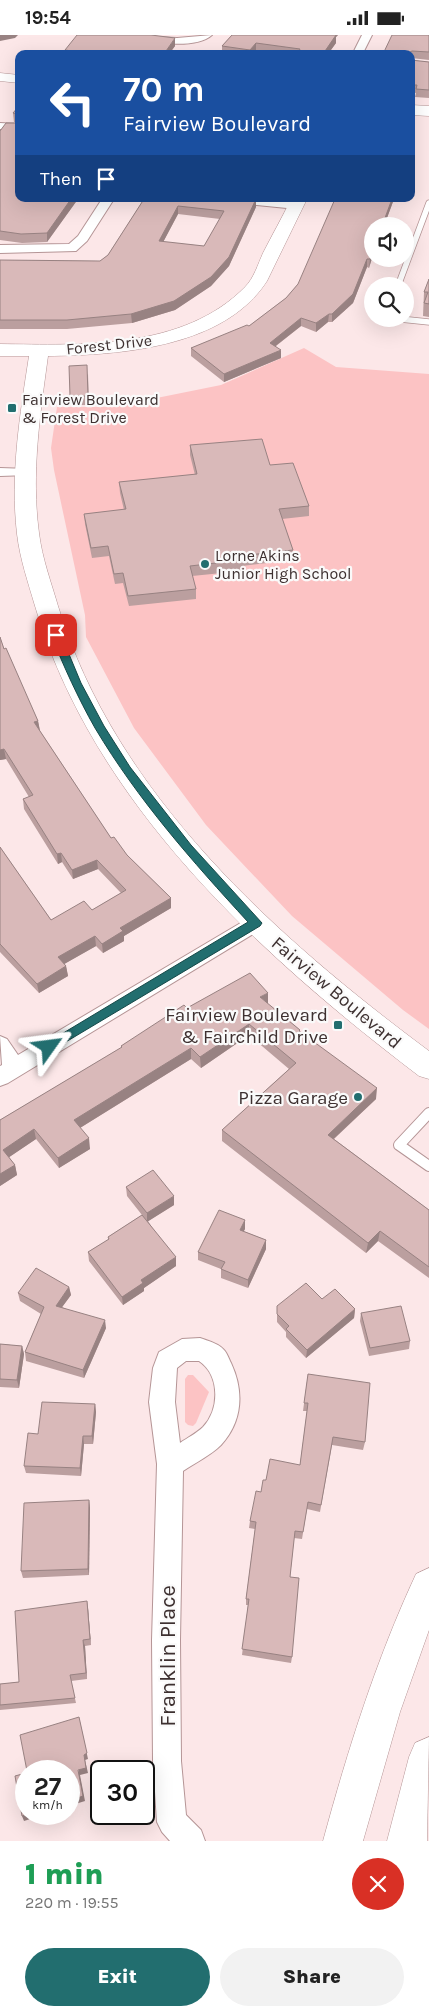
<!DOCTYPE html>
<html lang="en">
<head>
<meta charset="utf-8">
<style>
  body { margin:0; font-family:Karla,sans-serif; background:#f2f2f2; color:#222; height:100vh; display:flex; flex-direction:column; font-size:19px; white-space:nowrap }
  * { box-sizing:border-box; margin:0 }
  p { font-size:16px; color:#767676 }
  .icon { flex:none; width:28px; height:28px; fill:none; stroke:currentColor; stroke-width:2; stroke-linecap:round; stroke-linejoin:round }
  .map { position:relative; height:1806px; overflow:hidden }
  .drawer { display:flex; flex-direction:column; background:#fff; flex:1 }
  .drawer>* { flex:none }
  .hud { position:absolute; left:15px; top:15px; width:400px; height:152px; border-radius:10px; box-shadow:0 5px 20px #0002; background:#1a4fa0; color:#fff; overflow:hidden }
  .fabs { position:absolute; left:364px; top:182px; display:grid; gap:10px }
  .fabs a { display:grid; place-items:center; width:50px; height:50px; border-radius:50%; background:#fff; box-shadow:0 5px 20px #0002; font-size:25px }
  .speed { position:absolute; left:15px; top:1725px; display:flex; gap:10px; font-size:25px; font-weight:700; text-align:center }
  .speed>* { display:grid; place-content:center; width:65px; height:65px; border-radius:50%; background:#fff; box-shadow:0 5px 20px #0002; line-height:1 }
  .speed small { font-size:12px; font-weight:400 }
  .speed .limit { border:2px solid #111; border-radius:8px; background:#fff; color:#111 }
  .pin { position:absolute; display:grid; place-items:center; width:42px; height:42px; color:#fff; margin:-21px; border-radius:10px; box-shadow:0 2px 8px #0006 }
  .me { position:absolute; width:55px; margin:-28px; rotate:59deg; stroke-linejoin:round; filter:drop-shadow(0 0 4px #0008) }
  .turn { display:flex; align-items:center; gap:18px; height:105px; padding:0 25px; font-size:22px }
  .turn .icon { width:65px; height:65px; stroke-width:2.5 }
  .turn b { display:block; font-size:35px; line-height:42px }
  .then { display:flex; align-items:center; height:48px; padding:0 25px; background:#0003; gap:10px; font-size:19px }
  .round { display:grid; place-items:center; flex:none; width:52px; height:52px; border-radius:26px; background:#f2f2f2 }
  .overview { display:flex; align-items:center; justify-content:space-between; height:85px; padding:0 25px }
  h1 { font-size:30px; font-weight:800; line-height:38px; color:#1e9e55 }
  .cta { display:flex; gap:10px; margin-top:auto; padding:10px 25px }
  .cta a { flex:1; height:58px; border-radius:30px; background:#226e6f; color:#fff; font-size:20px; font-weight:800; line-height:58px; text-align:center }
  .cta a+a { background:#f2f2f2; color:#222 }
  .status { display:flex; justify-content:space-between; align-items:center; height:35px; padding:0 25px; background:#fff; direction:ltr }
  .status svg { height:14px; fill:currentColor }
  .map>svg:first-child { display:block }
  .green { fill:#fcc3c4 }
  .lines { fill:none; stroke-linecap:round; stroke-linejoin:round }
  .lane-far1-casing { stroke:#b59596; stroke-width:7 }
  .lane-casing { stroke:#b59596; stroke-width:12 }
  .street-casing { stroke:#b59596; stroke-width:2 }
  .secondary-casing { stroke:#b59596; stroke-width:1 }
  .lane-far1 { stroke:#fff; stroke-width:5.5 }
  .lane { stroke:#fff; stroke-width:10 }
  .street { fill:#fff; fill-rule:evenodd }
  .secondary { fill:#fff; fill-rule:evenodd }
  .wall { fill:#bb9f9f; fill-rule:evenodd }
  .shaded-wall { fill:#988282 }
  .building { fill:#d9b9b9; stroke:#988282; fill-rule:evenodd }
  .route { fill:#226e6f; stroke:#164848 }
  .poi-dot { fill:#226e6f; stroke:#fafafa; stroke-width:2 }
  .labels { text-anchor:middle; stroke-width:4.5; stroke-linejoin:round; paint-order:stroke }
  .far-street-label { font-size:16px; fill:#3d3030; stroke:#fafafa }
  .far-poi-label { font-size:16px; fill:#3d3030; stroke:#fafafa; text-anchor:start }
  .street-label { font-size:19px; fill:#3d3030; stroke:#fafafa }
  .poi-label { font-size:19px; fill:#3d3030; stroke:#fafafa; text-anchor:end }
  .near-street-label { font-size:22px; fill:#3d3030; stroke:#fafafa }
</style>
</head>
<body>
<div class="status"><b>19:54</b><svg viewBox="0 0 49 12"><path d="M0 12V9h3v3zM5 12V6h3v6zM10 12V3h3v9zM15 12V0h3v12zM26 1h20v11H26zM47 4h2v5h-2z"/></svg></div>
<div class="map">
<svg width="429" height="1806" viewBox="0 0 429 1806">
  <rect width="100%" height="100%" fill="#fce7e8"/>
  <g class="green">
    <polygon points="304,313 336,332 429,339 429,994 403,975 292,881 206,790 134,693 86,602 85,580 54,435 51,413 57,372 112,372 221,350"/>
    <polygon points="188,1340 193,1340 209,1357 196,1388 193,1391 188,1390 185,1387 185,1344"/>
  </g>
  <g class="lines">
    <defs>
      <g id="lane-far1">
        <polyline points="398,251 429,168"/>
        <polyline points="400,284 429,287"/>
      </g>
      <polyline id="lane" points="429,1078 399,1110 429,1131"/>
      <g id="street">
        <path d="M120,0l57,3 35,-3c-18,16 -65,6 -87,3z"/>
        <polygon points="362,0 372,0 364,16 367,19 356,19 354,16"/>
        <polygon points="0,88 19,89 19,95 0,94"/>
        <polygon points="102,164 114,164 87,206 76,216 0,218 0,210 69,209 78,201"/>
        <path d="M232,164c14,-1 62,-3 71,6l-6,4 -59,-6z"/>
        <polygon points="0,433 29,434 31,437 29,440 0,441"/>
        <polygon points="256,880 263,883 266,888 263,893 8,1048 0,1051 0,1031 2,1030 0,1001 7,1004 18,1020 249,883"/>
        <path d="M200,1303c8,3 18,5 24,12 3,3 5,9 7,13 13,28 12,58 -10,82 -10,10 -26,18 -38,26l-3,169 1,121 5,54 15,15 4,11h-35l-8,-9 -5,-10 -4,-61 -1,-121 5,-176 -8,-62 4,-34 6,-16 23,-13zM186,1326h13c21,14 21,48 4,66 -6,6 -16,11 -23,16l-5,-41 2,-34z"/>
      </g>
      <g id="secondary">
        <polygon points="0,38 19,40 19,48 0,46"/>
        <polygon points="411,70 429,71 429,81 411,80"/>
        <path d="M291,164h16l-40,82c-43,67 -148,74 -219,75 -8,59 -17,117 -9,177 3,25 12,49 19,73 57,188 218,331 371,445v28l-10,-3c-159,-121 -326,-273 -384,-470 -7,-24 -15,-47 -18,-72 -7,-60 3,-119 12,-178h-29v-12c82,1 183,6 245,-57 9,-9 13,-23 18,-34 9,-18 19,-35 28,-54z"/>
        <path d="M429,1533v62l-29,82 -37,129h-40c25,-92 53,-181 93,-267z"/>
        <polygon points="429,1702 427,1806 387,1806 409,1722 415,1708"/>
      </g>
    </defs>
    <use href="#lane-far1" class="lane-far1-casing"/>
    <use href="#lane" class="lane-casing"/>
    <use href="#street" class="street-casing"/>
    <use href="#secondary" class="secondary-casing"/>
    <use href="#lane-far1" class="lane-far1"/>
    <use href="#lane" class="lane"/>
    <use href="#street" class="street"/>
    <use href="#secondary" class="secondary"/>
  </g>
  <g class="wall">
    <polygon points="232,0 338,0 336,2 336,8 328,19 275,19 256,16 254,19 222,19 222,11"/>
    <polygon points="392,0 429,0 429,25 411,23 411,19"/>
    <polygon points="175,11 169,19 65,19 65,15"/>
    <polygon points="411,25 429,27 429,63 415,62 416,58 411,57"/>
    <polygon points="19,71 19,88 14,87 13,78"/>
    <polygon points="0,96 78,164 47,207 22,208 0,205"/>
    <path d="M144,164l112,8 -27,59 -18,20 -36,24 -43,13 -65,6h-67v-69l100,1 8,-6zM178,179l42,5 -16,27 -41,-4z"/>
    <polygon points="394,164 384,191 372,191 372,223 369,233 367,232 353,268 332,287 328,287 316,297 301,291 276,311 281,323 224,347 191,321 191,313 249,291 286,263 298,249"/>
    <polygon points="429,244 429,282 423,281 424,257"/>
    <polygon points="88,339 89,370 71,370 70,361"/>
    <polygon points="190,410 270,430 309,471 309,481 282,484 293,515 293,525 242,531 242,536 192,541 196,554 196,564 129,571 123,548 115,549 109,521 92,523 85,489 84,479 124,475 120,458 119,447 195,440 190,420"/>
    <polygon points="0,602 4,614 38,686 40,696 111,803 127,820 171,863 171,873 124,901 124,906 103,918 96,911 64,929 66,931 68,941 39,958 0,917 0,812 51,885 92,875 121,858 98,834 73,844 62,827 58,829 24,774 23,764 29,762 6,724 0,725"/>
    <polygon points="268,969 300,995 300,998 376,1064 334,1104 429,1175 429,1243 378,1206 366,1218 222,1106 222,1095 289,1034 249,1000 201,1033 191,1024 80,1093 90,1114 59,1133 36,1104 9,1122 15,1130 17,1140 0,1151 0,1085 121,1013 121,1011 187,973"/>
    <polygon points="126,1152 174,1170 148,1186 176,1231 144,1253 144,1256 123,1270 89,1226 88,1217 108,1205 108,1202 142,1180 127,1161"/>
    <polygon points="245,1185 245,1194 243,1196 266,1205 266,1214 248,1253 221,1243 221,1234 198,1225 198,1217"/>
    <polygon points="69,1252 71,1260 62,1272 106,1293 84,1343 26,1326 25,1317 41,1279 20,1266 18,1258"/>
    <polygon points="322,1264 355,1274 354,1283 306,1323 286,1302 286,1297 277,1287 277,1271"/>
    <polygon points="361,1278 410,1306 409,1314 369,1321 360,1286"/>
    <polygon points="0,1309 22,1311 24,1319 19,1353 0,1352"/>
    <polygon points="308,1339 365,1407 363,1415 332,1410 320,1477 307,1474 302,1504 294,1503 290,1542 292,1622 291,1628 242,1620 248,1570 246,1570 246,1564 255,1494 249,1493 250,1486 266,1445 300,1430 307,1376 303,1376"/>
    <polygon points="95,1369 96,1377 93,1409 84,1409 81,1441 26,1438 24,1431 38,1399"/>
    <polygon points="89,1465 90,1473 89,1540 23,1543 21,1536"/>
    <polygon points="87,1566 88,1573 91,1610 85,1611 87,1644 71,1646 76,1668 0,1675 0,1649 19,1647"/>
  </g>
  <g class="shaded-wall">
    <polygon points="0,0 18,0 15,3 0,6"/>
    <polygon points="332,0 338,0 336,2 336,8 328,19 323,19"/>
    <polygon points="175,3 175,11 169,19 164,19"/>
    <polygon points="256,8 256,16 254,19 250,19 250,15"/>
    <polygon points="71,164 78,164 47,207 47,198"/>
    <polygon points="256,164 256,172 229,231 211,251 175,275 132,288 131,279"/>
    <polygon points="392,164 394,164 384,191 382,191"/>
    <polygon points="178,171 178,179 159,215 159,206"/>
    <polygon points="372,217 372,223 369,233 370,224"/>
    <polygon points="367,224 367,232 353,268 332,287 332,279"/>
    <polygon points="329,279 328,287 316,297 316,288"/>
    <polygon points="301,283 301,291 269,316 270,308"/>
    <polygon points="281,315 281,323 224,347 224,339"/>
    <polygon points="38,686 40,696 34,687"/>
    <polygon points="4,714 6,724 0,725 0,715"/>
    <polygon points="61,818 62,827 58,829 57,819"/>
    <polygon points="97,825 98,834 73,844 72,835"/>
    <polygon points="171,863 171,873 124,901 124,906 103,918 102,909 120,893"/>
    <polygon points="95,901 96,911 59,932 58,922"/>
    <polygon points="66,931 68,941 39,958 37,949"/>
    <polygon points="268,958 268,969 260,962"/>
    <polygon points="249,989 249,1000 201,1033 200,1022"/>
    <polygon points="191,1013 191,1024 75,1096 74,1085"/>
    <polygon points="377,1053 376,1064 327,1110 328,1100"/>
    <polygon points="34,1094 36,1104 5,1125 3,1115"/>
    <polygon points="89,1103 90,1114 59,1133 58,1123"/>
    <polygon points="15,1130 17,1140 0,1151 0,1139"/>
    <polygon points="174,1161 174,1170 147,1187 147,1178"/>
    <polygon points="245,1185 245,1194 240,1204 240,1195"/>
    <polygon points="380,1196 378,1206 366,1218 368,1208"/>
    <polygon points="266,1205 266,1214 248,1253 248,1245"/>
    <polygon points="176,1222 176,1231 144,1253 144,1256 123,1270 122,1262 141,1245"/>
    <polygon points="69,1252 71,1260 57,1279 56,1271"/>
    <polygon points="355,1274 354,1283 306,1323 307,1315"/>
    <polygon points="105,1285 106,1293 84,1343 83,1335"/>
    <polygon points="22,1311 24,1319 19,1353 17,1345"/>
    <polygon points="95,1369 96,1377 93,1409 92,1401"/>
    <polygon points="83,1401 84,1409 81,1441 80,1433"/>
    <polygon points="89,1465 90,1473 89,1540 88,1534"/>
    <polygon points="87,1566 88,1573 91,1610 90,1604"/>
    <polygon points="83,1605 85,1611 87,1644 86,1638"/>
    <polygon points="79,1682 88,1724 85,1725 88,1738 80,1740 85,1766 69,1771 69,1766 84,1720"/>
    <polygon points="29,1779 46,1779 24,1786 22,1781"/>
  </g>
  <g class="building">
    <polygon points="77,0 151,0 175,3 164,19 93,19 65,15"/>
    <polygon points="232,0 336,0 323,19 301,19 302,16 299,16 300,14 256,8 250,15 222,11"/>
    <polygon points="392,0 429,0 429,17 412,16 410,17 410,19 383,19"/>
    <polygon points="411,25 429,27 429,55 416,54 417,50 411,50"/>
    <polygon points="19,71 19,79 13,78"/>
    <polygon points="6,88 19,88 19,164 71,164 47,198 21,199 0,196 0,96"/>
    <path d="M144,164h112l-27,58 -18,20 -37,24 -43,13 -64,6h-67v-60l100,1 8,-6zM178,171l46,5 -20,35 -45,-5z"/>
    <polygon points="335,164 392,164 382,191 372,191 372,217 370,224 367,224 353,259 332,279 329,279 316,288 301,283 270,308 281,315 224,339 191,313 247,290 249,291 286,263 298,249"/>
    <polygon points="429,244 429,269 424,268 428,257 424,257"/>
    <polygon points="87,330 88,361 70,361 69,331"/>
    <polygon points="262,404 270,430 293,428 309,471 279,474 293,515 240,521 242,525 190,531 196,554 128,561 123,538 114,539 108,511 91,513 84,479 126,474 119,447 197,439 190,410"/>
    <polygon points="0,602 4,614 6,613 38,686 34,687 111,803 114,802 127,820 171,863 120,893 123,896 102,909 95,901 58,922 66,931 37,949 0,909 0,812 51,885 84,866 92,875 126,855 97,825 72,835 61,818 57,819 23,764 33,760 4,714 0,715"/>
    <polygon points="250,938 268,958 260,962 300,995 299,996 377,1053 328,1100 429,1175 429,1232 380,1196 368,1208 222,1095 296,1028 249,989 200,1022 191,1013 74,1085 89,1103 58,1123 34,1094 3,1115 15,1130 0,1139 0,1085 122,1012 121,1011 184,970 187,973"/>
    <polygon points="153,1135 174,1161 147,1178 126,1152"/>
    <polygon points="219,1175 245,1185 240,1195 266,1205 248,1245 221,1234 225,1227 198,1217"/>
    <polygon points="142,1180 176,1222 141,1245 143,1248 122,1262 88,1217 109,1204 108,1202"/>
    <polygon points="36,1233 69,1252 56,1271 105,1285 83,1335 25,1317 44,1272 18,1258"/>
    <polygon points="306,1248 322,1264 335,1254 355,1274 307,1315 286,1294 289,1291 277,1279 277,1271"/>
    <polygon points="401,1271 410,1306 370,1313 361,1278"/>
    <polygon points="0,1309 22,1311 17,1345 0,1344"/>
    <polygon points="308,1339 370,1348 365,1407 333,1402 321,1470 308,1467 303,1497 295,1496 290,1542 299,1543 292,1622 242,1614 249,1564 246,1564 256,1487 250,1486 256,1456 261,1457 263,1445 266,1445 270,1424 300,1430 308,1368 304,1368"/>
    <polygon points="42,1367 95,1369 92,1401 83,1401 80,1433 24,1431 28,1398 38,1399"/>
    <polygon points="89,1465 88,1534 21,1536 24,1468"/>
    <polygon points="87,1566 90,1604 83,1605 86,1638 70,1640 75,1663 0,1670 0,1649 19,1647 15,1576"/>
    <polygon points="79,1682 87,1718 84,1720 86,1733 78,1735 83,1761 69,1766 69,1736 27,1736 20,1700"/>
    <polygon points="26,1738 26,1779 29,1779 22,1781 15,1741"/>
  </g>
  <path class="route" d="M56,597l5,3 20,48 23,43 26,41 61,78 71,78 -2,3 -211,126 -4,-1 -2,-4 2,-3 203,-122c-56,-61 -110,-122 -153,-194 -17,-30 -31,-61 -44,-93z"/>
  <g class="poi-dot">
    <rect x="7" y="368" width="10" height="10" rx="2.5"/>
    <circle cx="205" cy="529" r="5"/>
    <rect x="333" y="985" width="10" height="10" rx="2.5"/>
    <circle cx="358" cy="1062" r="5"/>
  </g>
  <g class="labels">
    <g class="far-street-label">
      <text transform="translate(109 309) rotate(-6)" y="6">Forest Drive</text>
    </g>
    <g class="far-poi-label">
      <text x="22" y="370">Fairview Boulevard<tspan x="22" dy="18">&amp; Forest Drive</tspan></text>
      <text x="215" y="526">Lorne Akins<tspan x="215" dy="18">Junior High School</tspan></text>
    </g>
    <g class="street-label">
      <text transform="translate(337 957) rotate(40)" y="7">Fairview Boulevard</text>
    </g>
    <g class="poi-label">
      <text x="328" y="986">Fairview Boulevard<tspan x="328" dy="22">&amp; Fairchild Drive</tspan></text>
      <text x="348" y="1069">Pizza Garage</text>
    </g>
    <g class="near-street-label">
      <text transform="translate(167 1621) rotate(-90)" y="8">Franklin Place</text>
    </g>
  </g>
</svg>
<div class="fabs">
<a><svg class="icon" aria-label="sound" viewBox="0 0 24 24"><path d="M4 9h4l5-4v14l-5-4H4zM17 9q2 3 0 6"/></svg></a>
<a><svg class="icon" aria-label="search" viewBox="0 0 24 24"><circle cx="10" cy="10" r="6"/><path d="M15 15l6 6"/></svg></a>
</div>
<div class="speed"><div>27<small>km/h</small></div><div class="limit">30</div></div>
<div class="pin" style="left:56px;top:600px;background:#d93025"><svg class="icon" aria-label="arrive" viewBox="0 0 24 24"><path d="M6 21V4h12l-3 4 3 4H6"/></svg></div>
<svg class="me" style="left:49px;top:1012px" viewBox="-20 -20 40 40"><path d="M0-17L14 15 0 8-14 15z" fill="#226e6f" stroke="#fff" stroke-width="4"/></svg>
<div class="hud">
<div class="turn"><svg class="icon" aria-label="left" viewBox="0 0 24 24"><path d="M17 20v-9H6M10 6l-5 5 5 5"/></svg><div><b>70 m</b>Fairview Boulevard</div></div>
<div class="then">Then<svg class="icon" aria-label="arrive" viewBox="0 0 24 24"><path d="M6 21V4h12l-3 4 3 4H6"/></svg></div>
</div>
</div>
<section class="drawer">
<div class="overview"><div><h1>1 min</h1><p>220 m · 19:55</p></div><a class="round" style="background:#d93025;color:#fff"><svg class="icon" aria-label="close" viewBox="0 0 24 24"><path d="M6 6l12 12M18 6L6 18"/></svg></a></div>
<div class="cta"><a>Exit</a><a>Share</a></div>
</section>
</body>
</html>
